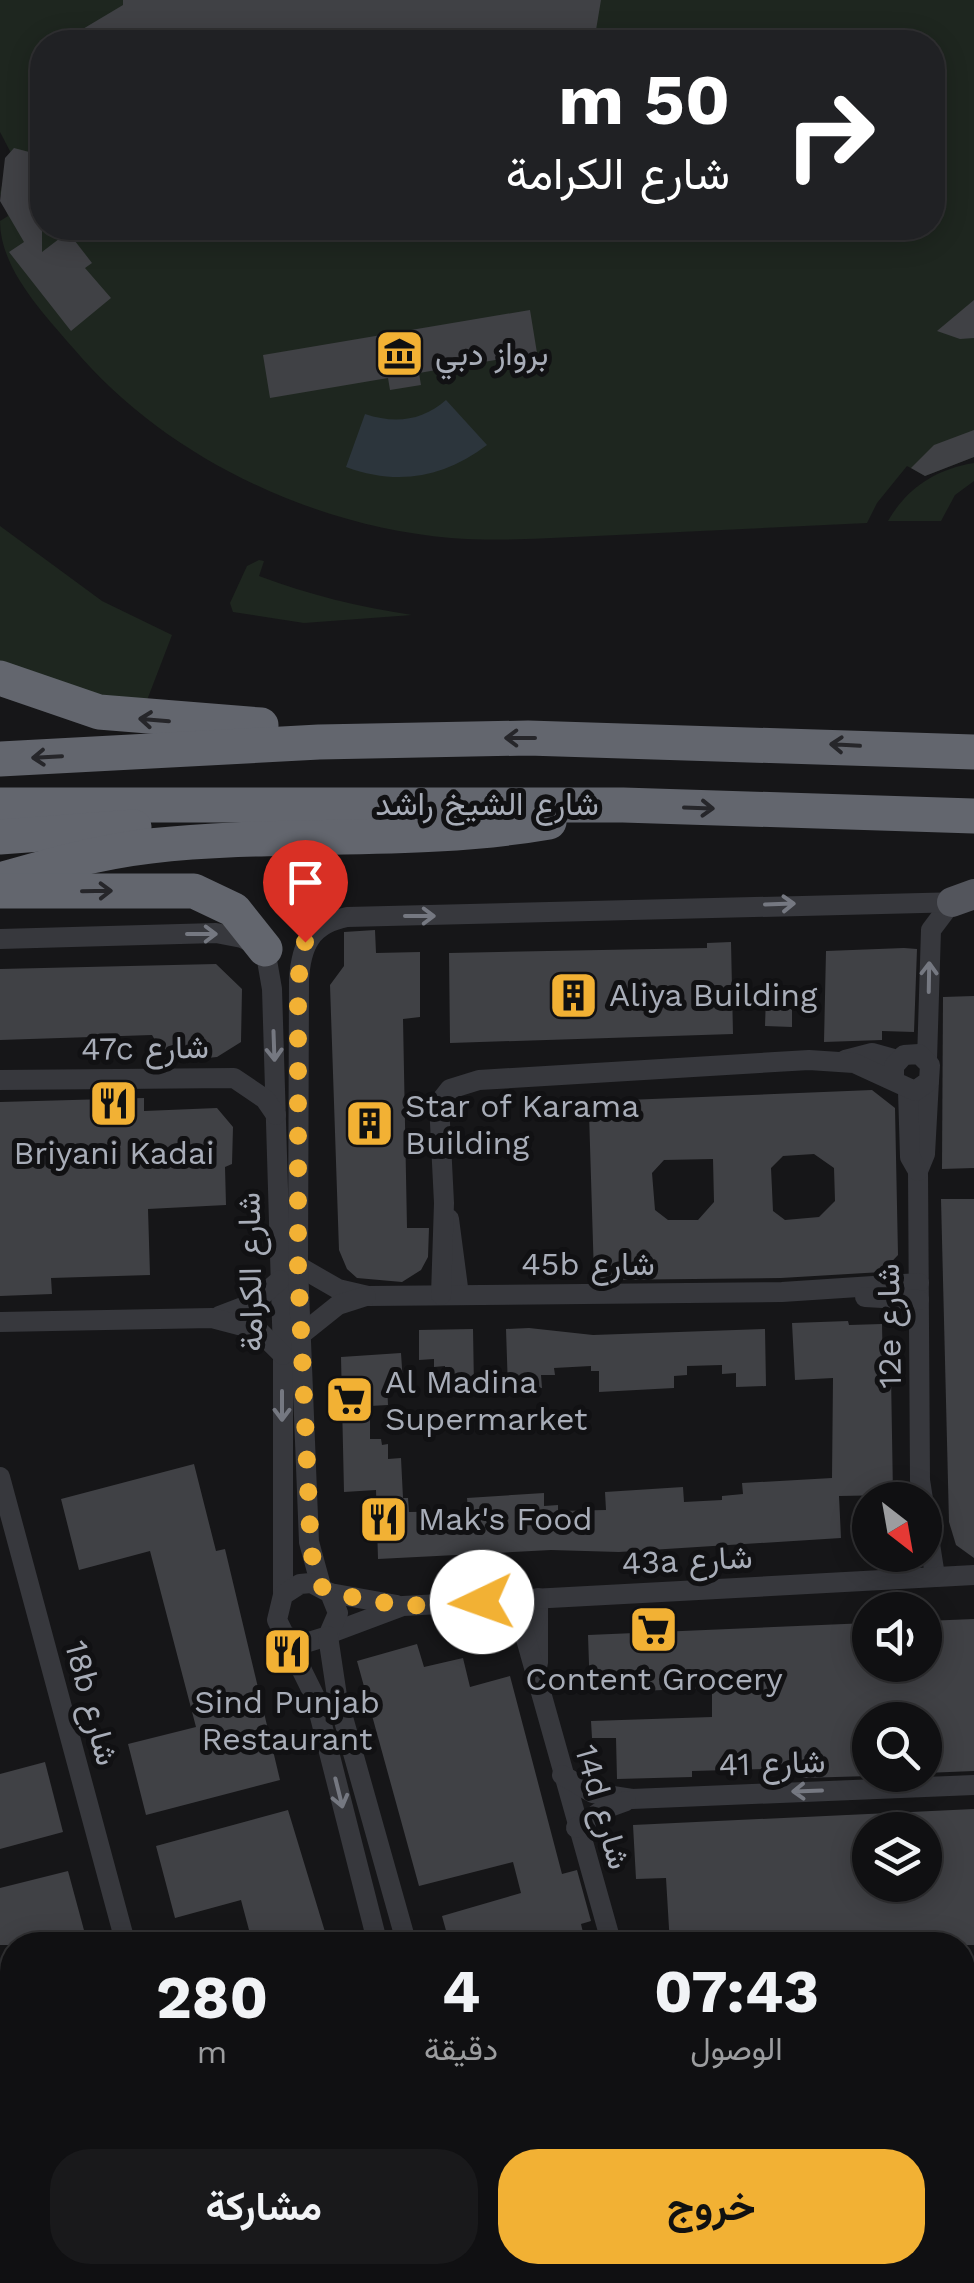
<!DOCTYPE html>
<html lang="ar">
<head>
<meta charset="utf-8">
<style>
  body { margin:0; font-family:"Work Sans",Vazirmatn,sans-serif; background:#19191b; color:#f1f3f6; direction:rtl; height:100vh; display:flex; flex-direction:column; font-size:38px; white-space:nowrap }
  * { box-sizing:border-box; margin:0 }
  p { font-size:32px; color:#9c9d9f }
  .icon { flex:none; width:55px; height:55px; fill:none; stroke:currentColor; stroke-width:2; stroke-linecap:round; stroke-linejoin:round }
  .map { position:relative; flex:1; overflow:hidden; direction:ltr }
  .side { position:absolute; left:0px; top:1932px; width:975px; height:352px; display:flex; flex-direction:column; background:#101012; border-radius:40px 40px 0 0; box-shadow:0 5px 25px #0003,0 0 0 2px #303032; direction:rtl }
  .side>* { flex:none }
  .top-card { position:absolute; left:30px; top:30px; width:915px; height:210px; border-radius:40px; box-shadow:0 5px 25px #0003,0 0 0 2px #303032; direction:rtl; background:#202124; color:#fff; overflow:hidden }
  .needle { width:65px; rotate:149deg }
  .tools { position:absolute; left:852px; top:1482px; display:grid; gap:20px }
  .tools a { display:grid; place-items:center; width:90px; height:90px; border-radius:50%; background:#101012; box-shadow:0 5px 25px #0003,0 0 0 2px #303032; font-size:50px }
  .pin { position:absolute; display:grid; place-items:center; width:85px; height:85px; color:#fff; margin:-102px -42px; border-radius:50% 50% 50% 0; rotate:-45deg; box-shadow:0 0 10px #0007 }
  .pin .icon { rotate:45deg }
  .me { position:absolute; width:110px; margin:-55px; rotate:267deg; stroke-linejoin:round; filter:drop-shadow(0 0 8px #0008) }
  .turn { display:flex; align-items:center; gap:35px; height:210px; padding:0 50px; font-size:45px }
  .turn .icon { width:130px; height:130px; stroke-width:2.5 }
  .turn b { display:block; font-size:70px; line-height:85px }
  .eta { display:flex; justify-content:space-evenly; align-items:center; height:170px; text-align:center }
  .eta b { font-size:60px; font-weight:700; line-height:70px }
  .button { display:flex; gap:20px; margin-top:auto; padding:20px 50px }
  .button a { flex:1; height:115px; border-radius:40px; background:#f2b134; color:#111; font-size:40px; font-weight:700; line-height:115px; text-align:center }
  .button a+a { background:#19191b; color:#f1f3f6 }
  .map>svg:first-child { display:block }
  .green { fill:#1e261f; fill-rule:evenodd }
  .water { fill:#2c353c }
  .building { fill:#404145; fill-rule:evenodd }
  .lines { fill:none; stroke-linecap:round; stroke-linejoin:round }
  .street { stroke:#37383d; stroke-width:20 }
  .primary { stroke:#53555c; stroke-width:30 }
  .highway { stroke:#63666e; stroke-width:35 }
  .oneway { stroke:#26262a }
  .oneway2 { stroke:#757881 }
  .route { stroke:#f2b134; stroke-width:18; stroke-dasharray:0 32.4 }
  .labels { text-anchor:middle; stroke-width:10; stroke-linejoin:round; paint-order:stroke }
  .poi-label { font-size:32px; fill:#a8adb8; stroke:#111113; text-anchor:start }
  .street-label { font-size:32px; fill:#a8adb8; stroke:#111113 }
</style>
</head>
<body>
<div class="map">
<svg width="974" height="2283" viewBox="0 0 974 2283">
  <rect width="100%" height="100%" fill="#161618"/>
  <g class="green">
    <path d="M0,0h974v457l-49,19 -18,-10 -30,37 -10,20c-83,4 -167,8 -250,12 -55,2 -111,7 -166,3 -140,-12 -287,-82 -377,-189 -30,-35 -74,-80 -74,-128l8,-5 -8,-23 11,-40 -11,-21zM42,42h890v186h-890z"/>
    <path d="M974,463v18l-19,14 -14,26h-53c19,-33 48,-52 86,-58z"/>
    <polygon points="0,526 102,601 172,635 144,708 0,667"/>
    <path d="M259,560l5,1 -5,15c50,19 101,31 153,39l-108,8 -71,-11 -3,-9 17,-37z"/>
  </g>
  <path class="water" d="M446,400l41,45c-44,33 -89,41 -141,22l19,-53c30,10 57,7 81,-14z"/>
  <g class="building">
    <polygon points="123,0 601,0 594,42 61,42 123,5"/>
    <polygon points="14,148 33,153 28,190 42,213 42,252 68,232 92,263 85,268 111,298 71,331 9,252 24,242 0,201 5,158"/>
    <polygon points="974,300 974,338 960,339 937,331"/>
    <polygon points="530,310 537,353 419,373 421,385 390,390 388,378 270,398 263,355"/>
    <polygon points="974,430 974,457 925,476 911,468 934,445"/>
    <polygon points="375,930 376,953 420,952 420,1017 403,1019 407,1228 429,1228 428,1257 421,1270 402,1282 357,1278 347,1269 339,1250 330,985 344,966 344,932"/>
    <polygon points="731,942 733,1034 450,1043 449,953 707,948 707,943"/>
    <polygon points="904,948 917,949 914,1032 882,1031 882,1040 824,1042 826,951"/>
    <polygon points="216,964 242,989 241,1042 217,1057 187,1060 161,1050 152,1035 0,1040 0,969"/>
    <polygon points="766,994 792,995 792,1027 765,1026"/>
    <polygon points="974,996 974,1168 942,1169 943,997"/>
    <path d="M872,1090l23,18 3,147 -16,17 -101,6 -182,2 -5,-4 -5,-163 13,-12zM814,1154l20,14 1,33 -16,16 -34,3 -12,-9 -2,-43 12,-12zM713,1159l1,43 -16,18h-30l-13,-10 -3,-37 12,-13z"/>
    <polygon points="144,1098 144,1111 217,1108 233,1127 232,1164 225,1167 226,1205 148,1209 150,1275 51,1278 52,1294 0,1296 0,1102"/>
    <polygon points="941,1199 974,1199 974,1558 956,1545 949,1522"/>
    <polygon points="848,1321 849,1325 882,1324 883,1375 891,1375 893,1495 839,1496 841,1538 619,1552 551,1550 378,1559 376,1490 344,1492 341,1357 401,1353 403,1383 387,1384 388,1405 370,1406 370,1439 381,1439 382,1445 388,1444 388,1459 401,1458 403,1498 408,1498 409,1512 468,1511 467,1498 544,1493 544,1506 558,1505 558,1511 606,1510 605,1492 683,1487 684,1502 722,1500 722,1496 743,1494 742,1483 832,1478 833,1378 795,1380 792,1323"/>
    <polygon points="529,1328 593,1335 765,1329 766,1386 736,1387 736,1373 722,1374 722,1365 687,1366 687,1375 674,1376 674,1388 599,1392 599,1371 591,1371 591,1366 554,1368 555,1375 541,1375 542,1388 508,1389 506,1329"/>
    <polygon points="473,1329 474,1387 445,1387 445,1366 434,1367 434,1359 419,1360 419,1330"/>
    <polygon points="194,1464 216,1551 225,1549 280,1780 146,1815 128,1744 196,1727 150,1551 79,1570 61,1499"/>
    <polygon points="974,1619 974,1771 925,1773 925,1720 870,1720 870,1776 801,1778 801,1768 692,1771 692,1777 617,1779 616,1738 592,1738 591,1721 712,1717 712,1688 590,1693 588,1635 868,1623 870,1665 925,1665 925,1621"/>
    <polygon points="417,1644 424,1667 463,1658 470,1687 510,1676 562,1874 577,1870 591,1921 581,1924 586,1945 516,1945 515,1938 489,1945 450,1945 442,1916 521,1893 513,1862 419,1886 357,1661"/>
    <polygon points="45,1762 63,1832 0,1849 0,1774"/>
    <path d="M974,1809v136h-304l-4,-67 -30,1 -3,-54zM870,1830h55v55h-55z"/>
    <polygon points="288,1810 329,1945 253,1945 241,1900 175,1918 156,1846"/>
    <polygon points="68,1871 88,1945 0,1945 0,1888"/>
  </g>
  <g class="lines">
    <g class="street">
      <polyline points="0,939 216,933 242,938 265,949 272,989 283,1355 283,1595"/>
      <polyline points="845,1060 872,1053 897,1060"/>
      <polyline points="927,1060 931,930 952,902"/>
      <polyline points="0,1080 234,1078 265,1099 276,1115"/>
      <polyline points="929,1081 925,1154 918,1171 920,1480 935,1576"/>
      <polyline points="908,1091 910,1157 918,1171"/>
      <polyline points="449,1219 459,1295"/>
      <polyline points="298,1266 338,1289 368,1296 782,1292 919,1283"/>
      <polyline points="441,1295 444,1203 439,1103 450,1089 479,1080 809,1060 854,1063 915,1091 929,1081 930,1065 919,1054 904,1055 894,1066 894,1080"/>
      <polyline points="865,1297 919,1300"/>
      <polyline points="219,1316 253,1303 280,1280"/>
      <polyline points="0,1322 212,1318 258,1330 283,1355"/>
      <polyline points="303,1333 338,1305 366,1296"/>
      <polyline points="0,1477 126,1945"/>
      <path d="M321,1586l-12,-44 -11,-276 1,-286c2,-35 12,-56 48,-63l615,-15"/>
      <polyline points="330,1593 397,1605"/>
      <polyline points="538,1598 538,1663"/>
      <polyline points="515,1600 612,1945"/>
      <polyline points="331,1633 403,1606 974,1575"/>
      <polyline points="285,1635 302,1644 328,1636 338,1613 330,1593 311,1583 300,1584 283,1595 277,1620 315,1697 378,1945"/>
      <polyline points="328,1636 337,1696 407,1945"/>
      <polyline points="562,1775 593,1793 632,1799 974,1785"/>
      <polyline points="576,1828 604,1809 626,1801"/>
      <polyline points="962,1970 974,1969"/>
      <polyline points="962,2167 974,2167"/>
      <polyline points="215,2272 218,2283"/>
      <polyline points="470,2272 473,2283"/>
      <polyline points="496,2272 499,2283"/>
    </g>
    <polyline class="primary" points="952,902 974,894"/>
    <g class="highway">
      <polyline points="0,678 99,712 261,725"/>
      <polyline points="0,759 319,742 528,738 974,752"/>
      <polyline points="0,805 623,805 974,816"/>
      <polyline points="0,837 134,827"/>
      <path d="M0,880c49,-14 98,-28 150,-34 132,-15 267,-1 399,-24"/>
      <polyline points="1,891 194,891 234,910 265,949"/>
    </g>
  </g>
  <defs><path id="oneway-shaft" d="M-6 0H5M1.5-3L5.5 0L1.5 3" fill="none" stroke-width="1.6" stroke-linecap="round" stroke-linejoin="round" transform="scale(2.5)"/></defs>
  <g class="oneway">
    <use href="#oneway-shaft" transform="translate(154 720) rotate(-175)"/>
    <use href="#oneway-shaft" transform="translate(520 738) rotate(180)"/>
    <use href="#oneway-shaft" transform="translate(845 745) rotate(-177)"/>
    <use href="#oneway-shaft" transform="translate(47 757) rotate(177)"/>
    <use href="#oneway-shaft" transform="translate(699 808) rotate(2)"/>
    <use href="#oneway-shaft" transform="translate(97 891) rotate(-1)"/>
  </g>
  <g class="oneway2">
    <use href="#oneway-shaft" transform="translate(780 904) rotate(-2)"/>
    <use href="#oneway-shaft" transform="translate(420 916)"/>
    <use href="#oneway-shaft" transform="translate(202 934)"/>
    <use href="#oneway-shaft" transform="translate(929 977) rotate(-89)"/>
    <use href="#oneway-shaft" transform="translate(274 1046) rotate(88)"/>
    <use href="#oneway-shaft" transform="translate(282 1406) rotate(90)"/>
    <use href="#oneway-shaft" transform="translate(807 1791) rotate(178)"/>
    <use href="#oneway-shaft" transform="translate(339 1793) rotate(76)"/>
  </g>
  <g class="lines">
    <polyline class="route" points="305,942 298,980 298,1266 311,1552 321,1586 330,1593 404,1606 482,1602"/>
  </g>
  <defs>
    <symbol id="museum-square" viewBox="-11 -11 22 22"><rect x="-9" y="-9" width="18" height="18" rx="4" fill="#f2b134" stroke="#111113"/><path d="M0-6L6-3V-2H-6V-3ZM-5-1h2V3h-2ZM-1-1h2V3h-2ZM3-1h2V3H3ZM-6 4H6V6H-6Z" fill="#111"/></symbol>
    <symbol id="building-square" viewBox="-11 -11 22 22"><rect x="-9" y="-9" width="18" height="18" rx="4" fill="#f2b134" stroke="#111113"/><path d="M-4-6H4V6H1V3H-1V6H-4ZM-2.5-4.3h1.7v1.8h-1.7ZM.8-4.3h1.7v1.8H.8ZM-2.5-1h1.7V.8h-1.7ZM.8-1h1.7V.8H.8Z" fill="#111"/></symbol>
    <symbol id="restaurant-square" viewBox="-11 -11 22 22"><rect x="-9" y="-9" width="18" height="18" rx="4" fill="#f2b134" stroke="#111113"/><path d="M-5-6h1v4h1v-4h1v4h1v-4h1v5L-1.5 .5V6h-2V.5L-5-1ZM5-6V6H3V1.5H1.5Q1.5-4 5-6Z" fill="#111"/></symbol>
    <symbol id="supermarket-square" viewBox="-11 -11 22 22"><rect x="-9" y="-9" width="18" height="18" rx="4" fill="#f2b134" stroke="#111113"/><path d="M-6-5.5h2.5l.6 2H6L4.5 2H-2.5L-4.4-4H-6ZM-1.5 3.2a1.3 1.3 0 1 0 .1 0ZM3 3.2a1.3 1.3 0 1 0 .1 0Z" fill="#111"/></symbol>
  </defs>
  <g fill-rule="evenodd">
    <use href="#museum-square" x="372" y="326" width="55" height="55"/>
    <use href="#building-square" x="546" y="968" width="55" height="55"/>
    <use href="#restaurant-square" x="86" y="1076" width="55" height="55"/>
    <use href="#building-square" x="342" y="1096" width="55" height="55"/>
    <use href="#supermarket-square" x="322" y="1372" width="55" height="55"/>
    <use href="#restaurant-square" x="356" y="1492" width="55" height="55"/>
    <use href="#supermarket-square" x="626" y="1602" width="55" height="55"/>
    <use href="#restaurant-square" x="260" y="1624" width="55" height="55"/>
  </g>
  <g class="labels">
    <g class="poi-label">
      <text x="435" y="365">برواز دبي</text>
      <text x="609" y="1006">Aliya Building</text>
      <text x="405" y="1117">Star of Karama<tspan x="405" dy="37">Building</tspan></text>
      <text x="114" y="1164" text-anchor="middle">Briyani Kadai</text>
      <text x="385" y="1393">Al Madina<tspan x="385" dy="37">Supermarket</tspan></text>
      <text x="418" y="1530">Mak's Food</text>
      <text x="654" y="1690" text-anchor="middle">Content Grocery</text>
      <text x="287" y="1713" text-anchor="middle">Sind Punjab<tspan x="287" dy="37">Restaurant</tspan></text>
    </g>
    <g class="street-label">
      <text x="487" y="815">شارع الشيخ راشد</text>
      <text transform="translate(145 1048) rotate(-1)" y="11">47c شارع</text>
      <text x="588" y="1275">45b شارع</text>
      <text transform="translate(250 1272) rotate(-91)" y="11">شارع الكرامة</text>
      <text transform="translate(889 1326) rotate(-91)" y="11">12e شارع</text>
      <text transform="translate(687 1560) rotate(-3)" y="11">43a شارع</text>
      <text transform="translate(92 1703) rotate(75)" y="11">18b شارع</text>
      <text transform="translate(772 1763) rotate(-2)" y="11">شارع 41</text>
      <text transform="translate(603 1807) rotate(74)" y="11">14d شارع</text>
    </g>
  </g>
</svg>
<div class="tools">
<a><svg class="needle" viewBox="-14 -14 28 28"><path d="M0-13l5 13h-10z" fill="#e53935"/><path d="M0 13l5-13h-10z" fill="#9c9d9f"/></svg></a>
<a><svg class="icon" aria-label="sound" viewBox="0 0 24 24"><path d="M4 9h4l5-4v14l-5-4H4zM17 9q2 3 0 6"/></svg></a>
<a><svg class="icon" aria-label="search" viewBox="0 0 24 24"><circle cx="10" cy="10" r="6"/><path d="M15 15l6 6"/></svg></a>
<a><svg class="icon" aria-label="layers" viewBox="0 0 24 24"><path d="M12 4l9 5-9 5-9-5zM3 14l9 5 9-5"/></svg></a>
</div>
<div class="pin" style="left:305px;top:942px;background:#d93025"><svg class="icon" aria-label="arrive" viewBox="0 0 24 24"><path d="M6 21V4h12l-3 4 3 4H6"/></svg></div>
<svg class="me" style="left:482px;top:1602px" viewBox="-20 -20 40 40"><circle r="19" fill="#fff"/><path d="M0-13L10 11 0 6-10 11z" fill="#f2b134"/></svg>
<div class="top-card">
<div class="turn"><svg class="icon" aria-label="right" viewBox="0 0 24 24"><path d="M7 20v-9h11M14 6l5 5-5 5"/></svg><div><b>50 m</b>شارع الكرامة</div></div>
</div>
<section class="side">
<div class="eta">
<div><b>07:43</b><p>الوصول</p></div>
<div><b>4</b><p>دقيقة</p></div>
<div><b>280</b><p>m</p></div>
</div>
<div class="button"><a>خروج</a><a>مشاركة</a></div>
</section>
</div>
</body>
</html>
